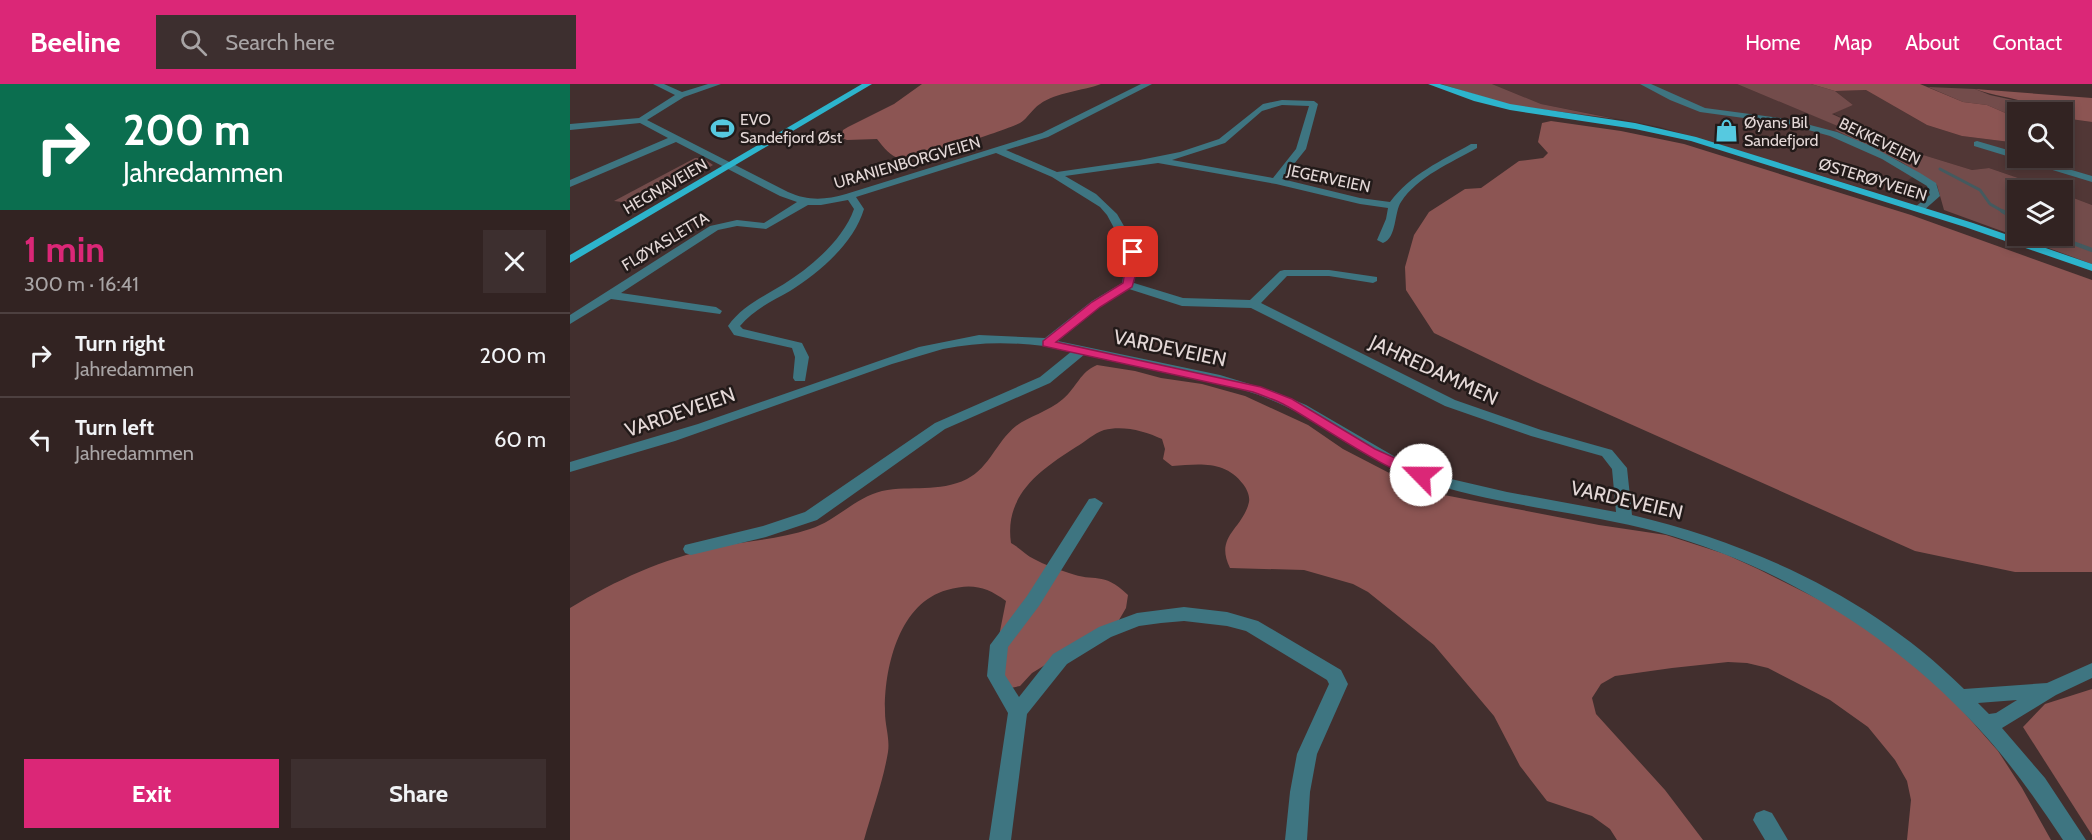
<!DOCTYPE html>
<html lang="en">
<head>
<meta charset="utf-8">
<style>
  body { margin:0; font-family:Cabin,sans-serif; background:#3d2f2f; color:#f1f3f6; height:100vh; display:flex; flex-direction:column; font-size:22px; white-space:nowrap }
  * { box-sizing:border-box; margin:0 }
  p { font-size:20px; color:#a8a4a5 }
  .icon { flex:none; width:33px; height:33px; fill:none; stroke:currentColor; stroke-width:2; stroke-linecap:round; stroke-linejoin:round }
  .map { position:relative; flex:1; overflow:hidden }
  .side { display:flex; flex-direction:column; background:#322322; width:570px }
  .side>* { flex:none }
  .top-card { background:#0b6e4f; color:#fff; overflow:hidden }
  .fabs { position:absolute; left:1437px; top:18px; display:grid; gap:12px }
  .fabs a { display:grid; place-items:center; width:66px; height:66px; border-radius:0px; background:#322322; box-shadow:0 3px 9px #0003,0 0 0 2px #4d4040; font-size:30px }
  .pin { position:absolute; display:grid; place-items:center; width:51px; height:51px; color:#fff; margin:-26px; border-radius:12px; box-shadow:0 3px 9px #0006 }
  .me { position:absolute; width:66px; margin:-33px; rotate:293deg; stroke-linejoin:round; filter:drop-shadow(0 0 4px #0008) }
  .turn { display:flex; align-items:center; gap:21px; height:126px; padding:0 24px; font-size:27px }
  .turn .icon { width:78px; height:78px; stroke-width:2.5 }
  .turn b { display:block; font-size:42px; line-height:51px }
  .round { display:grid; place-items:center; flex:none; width:63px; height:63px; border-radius:0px; background:#3d2f2f }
  .summary { display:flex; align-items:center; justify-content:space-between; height:102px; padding:0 24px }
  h1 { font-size:36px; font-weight:700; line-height:45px; color:#db2777 }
  .button { display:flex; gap:12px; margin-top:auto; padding:12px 24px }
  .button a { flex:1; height:69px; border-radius:0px; background:#db2777; color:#fff; font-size:24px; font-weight:700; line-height:69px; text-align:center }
  .button a+a { background:#3d2f2f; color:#f1f3f6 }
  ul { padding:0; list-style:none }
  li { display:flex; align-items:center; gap:18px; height:84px; padding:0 24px; border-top:2px solid #4d4040 }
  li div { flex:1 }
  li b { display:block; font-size:22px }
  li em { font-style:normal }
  header { display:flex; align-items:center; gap:36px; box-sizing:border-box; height:84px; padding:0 30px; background:#db2777; color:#fff }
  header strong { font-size:28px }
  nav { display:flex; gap:33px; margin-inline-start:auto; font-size:21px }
  .search { width:420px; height:54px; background:#3d2f2f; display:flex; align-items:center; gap:15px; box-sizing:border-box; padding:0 21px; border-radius:0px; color:#a8a4a5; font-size:22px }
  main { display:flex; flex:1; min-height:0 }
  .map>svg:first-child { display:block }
  .built { fill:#513736 }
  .green { fill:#734c4b }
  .forest { fill:#8c5553 }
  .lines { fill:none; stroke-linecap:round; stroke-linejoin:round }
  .stream-far1 { stroke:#445a5f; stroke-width:3 }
  .stream { stroke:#445a5f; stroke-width:4 }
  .minor { fill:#3e7581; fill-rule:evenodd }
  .major { fill:#2db4cc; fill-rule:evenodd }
  .route { fill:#db2777; stroke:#8e194d; stroke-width:1.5 }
  .labels { text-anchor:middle; stroke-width:5; stroke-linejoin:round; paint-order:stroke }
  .far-poi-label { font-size:16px; fill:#e4d8d7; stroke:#221a19; text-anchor:start }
  .far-street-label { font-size:16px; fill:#e4d8d7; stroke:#221a19 }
  .street-label { font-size:20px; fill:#e4d8d7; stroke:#221a19 }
</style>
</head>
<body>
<header>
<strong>Beeline</strong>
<div class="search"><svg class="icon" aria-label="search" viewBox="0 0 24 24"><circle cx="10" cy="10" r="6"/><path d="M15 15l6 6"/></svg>Search here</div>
<nav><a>Home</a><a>Map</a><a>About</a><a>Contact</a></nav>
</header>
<main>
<section class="side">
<div class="top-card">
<div class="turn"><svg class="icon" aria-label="right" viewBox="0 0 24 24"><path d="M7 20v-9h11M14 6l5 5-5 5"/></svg><div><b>200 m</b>Jahredammen</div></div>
</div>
<div class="summary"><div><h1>1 min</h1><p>300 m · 16:41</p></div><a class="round"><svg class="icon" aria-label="close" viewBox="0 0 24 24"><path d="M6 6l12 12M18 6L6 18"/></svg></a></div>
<ul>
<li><svg class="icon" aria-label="right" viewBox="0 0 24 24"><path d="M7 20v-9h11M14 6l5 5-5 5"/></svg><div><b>Turn right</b><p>Jahredammen</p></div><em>200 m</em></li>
<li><svg class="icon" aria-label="left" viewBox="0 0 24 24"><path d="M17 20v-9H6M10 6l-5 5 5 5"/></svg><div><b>Turn left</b><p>Jahredammen</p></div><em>60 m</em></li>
</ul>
<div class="button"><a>Exit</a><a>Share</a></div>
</section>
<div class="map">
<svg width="1522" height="756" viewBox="0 0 1522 756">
  <rect width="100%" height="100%" fill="#422f2e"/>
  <g class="built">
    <polygon points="922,0 1167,0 1271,43 1266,46 1349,88 1324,107 1295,105 1090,43 971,20"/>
    <polygon points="1296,6 1357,41 1392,52 1440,58 1447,55 1448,74 1492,74 1493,34 1522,38 1522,121 1493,110 1492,106 1483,106 1419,84 1402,86 1350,70 1262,29 1283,21 1265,7"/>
  </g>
  <g class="green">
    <polygon points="871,0 922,0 971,20 1046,35 939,21"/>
    <polygon points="1167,0 1241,0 1265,7 1283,21 1262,30 1350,70 1402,86 1419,84 1483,106 1448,106 1448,152 1492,152 1493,110 1522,121 1522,180 1374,126 1367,101 1331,78 1265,46 1270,43"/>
    <polygon points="1358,3 1405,5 1420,11 1461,20 1477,28 1448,28 1447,34 1417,21 1393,18"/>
    <polygon points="125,74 133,74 143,81 76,121 44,117"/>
  </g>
  <g class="forest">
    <path d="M352,0h179c-19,7 -44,8 -61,20 -8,5 -12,14 -20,19 -13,7 -109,38 -119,36 -11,-3 -17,-11 -24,-20l-30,1 -5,-2 1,-8 5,-3 46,-23z"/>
    <polygon points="1241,0 1350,0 1393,18 1417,21 1447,34 1447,55 1440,58 1392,52 1357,41 1296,6 1265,7"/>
    <path d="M1405,5l117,9v24l-29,-4 -1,-6c-15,0 -18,-3 -31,-8 -18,-7 -38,-8 -56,-15z"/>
    <polygon points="981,37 1051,47 1114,60 1341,131 1522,196 1522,488 1445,488 1345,467 966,298 864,249 836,206 835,183 844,151 859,128 895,105 911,104 949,77 973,74 978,69 968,58 972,39"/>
    <path d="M527,281l38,6 26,7 41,6 43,12 63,29 35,24 54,28 42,17 160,31 67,10 59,19 33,15 108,54 88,78 44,50 24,37 29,52h-144l4,-40 -4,-19 -12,-21 -27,-33 -38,-27 -62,-32 -21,-5 -19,-1 -56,6 -57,8 -14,8 -9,14 4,16 69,76 38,50h-86l-7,-11 -18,-13 -45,-15 -27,-35 -26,-50 -49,-58 -11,-13 -66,-53 -15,-8 -49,-14 -74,-2c-16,-32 13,-39 19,-66 1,-6 -2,-13 -6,-18 -18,-24 -44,-20 -71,-18l-9,-7 2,-10 -3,-10c-17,-8 -39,-14 -58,-9 -10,3 -19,12 -28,17 -36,23 -72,48 -65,96 9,5 15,12 23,16 11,6 23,10 35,14 26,10 33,-3 59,22l-2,13 -7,12 -87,53 -12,13 -19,4 -3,-49 8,-40c-20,-15 -35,-18 -59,-11 -48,13 -63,78 -62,122 0,14 5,26 3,40 -5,30 -16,59 -24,88h-294v-232c48,-29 91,-48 146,-61 31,-6 65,-8 94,-18 26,-8 46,-32 72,-38 30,-6 56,2 85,-12 23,-12 29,-37 49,-53 13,-10 32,-14 47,-27 14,-12 17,-27 34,-34z"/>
    <polygon points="1522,605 1522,751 1453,643 1475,620"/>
  </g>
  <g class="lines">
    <polyline class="stream-far1" points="1370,85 1410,106 1420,120 1434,128"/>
    <g class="stream">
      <polyline points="1432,127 1448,136"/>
      <polyline points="1484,152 1522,166"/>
    </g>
    <g class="minor">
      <path d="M83,0h11l18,8 26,-8h13l-37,13 -37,23 141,72c20,9 37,8 58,2l196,-61 99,-49h11l-104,53 -42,13 51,22 83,-12 40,-8 39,-13 44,-35 19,-4 32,1 4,3 -12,45 -24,30 78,19 30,4c21,-28 51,-41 81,-58h6v4c-26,15 -59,28 -76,54 -7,10 -4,36 -18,41l-6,-3 9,-21 2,-11 -28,-4 -84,-20 -118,-21 -93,13 31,18 21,20 22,38 -5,31 49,15 67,2 30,-29 4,-1h45l48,7v4l-4,2 -44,-7h-42l-26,27 194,97 86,30 71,20 15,18 5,47c122,29 242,84 332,174l83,-6 45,-20v15l-36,17 -54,33 43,50 41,62h-23c-23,-35 -47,-69 -74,-100 -87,-99 -204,-173 -331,-208 -79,-21 -160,-26 -238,-52 -52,-18 -93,-56 -144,-78 -38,-17 -79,-23 -120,-32 -24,-5 -47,-11 -71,-16l-35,29 -105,46 -128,91 -51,17 -75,18 -6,-2 -2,-4 2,-4 78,-19 42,-14 130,-89 105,-46 32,-26c-43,-9 -86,-11 -129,-2l-51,15 -217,77 -105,31v-10l128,-38 221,-77 60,-12 66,3 47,-37 30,-18 5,-31 -20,-37 -7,-8 -48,-30 -56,-24 -140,44 8,12c-10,34 -45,64 -74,82 -18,10 -37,19 -50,35l3,3 59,14 7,14 -4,24h-10l-2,-3 2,-21 -3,-9 -58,-13 -6,-9c14,-20 35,-29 56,-42 27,-17 59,-44 70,-75l-6,-9 -27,5h-13l-42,24 -29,-3 -19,4 -97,63 95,14 6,4 -2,3 -109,-15 -41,25v-9l140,-89 27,-6 27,3 33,-21 -17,-6 -104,-54 -106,45v-7l98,-42 -28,-15 -70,7v-6l69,-6 36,-23zM712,21l27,1 -13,43 -23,29 -101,-18 53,-17 37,-32zM559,205l53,17 69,2 194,98 86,30 71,20 10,13 4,43 -109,-20 -56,-13 -47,-17 -98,-57 -33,-14 -53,-16 -162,-34 42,-34zM1447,616l-21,13 -7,1 -11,-11z"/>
      <polygon points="1070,0 1081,0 1135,24 1217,35 1267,48 1301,62 1350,89 1366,99 1370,112 1353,127 1345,127 1345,123 1360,111 1357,102 1312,75 1260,52 1217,40 1130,28 1100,16"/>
      <polygon points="1407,57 1448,69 1448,74 1461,74 1522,92 1522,98 1404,62 1404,58"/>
      <polygon points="525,414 533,419 469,522 438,563 435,591 449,613 483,570 529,543 567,529 614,523 657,528 688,537 771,586 778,600 747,670 740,708 737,756 715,756 720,708 727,670 759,600 757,596 676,547 657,542 614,537 591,539 569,542 541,553 497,580 457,630 441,756 419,756 438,629 417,592 420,561 457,512 519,415"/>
      <polygon points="1194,726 1202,729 1218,756 1195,756 1183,736 1186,729"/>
    </g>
    <g class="major">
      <polygon points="292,0 302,0 0,179 0,171"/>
      <polygon points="858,0 870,0 940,20 1065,39 1126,53 1403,139 1522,180 1522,187 1395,143 1121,57 1065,45 940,26 904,17"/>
    </g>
  </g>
  <path class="route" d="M563,164l5,4 -1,18 -5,17 -32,20 -44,35 205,45 31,12 83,50 51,23 2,3 -2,3c-23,6 -117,-61 -143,-74 -10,-5 -20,-8 -30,-12l-210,-46v-5l49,-39 31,-19 5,-31z"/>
  <defs>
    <symbol id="stadium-bare" viewBox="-9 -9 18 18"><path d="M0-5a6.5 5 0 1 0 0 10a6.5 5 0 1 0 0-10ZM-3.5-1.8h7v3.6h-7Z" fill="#56c9e0" stroke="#221a19" stroke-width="2.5" paint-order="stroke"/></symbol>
    <symbol id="shop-bare" viewBox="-9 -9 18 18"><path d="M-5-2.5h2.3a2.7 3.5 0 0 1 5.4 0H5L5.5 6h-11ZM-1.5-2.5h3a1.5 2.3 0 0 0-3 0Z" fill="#56c9e0" stroke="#221a19" stroke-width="2.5" paint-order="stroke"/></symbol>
  </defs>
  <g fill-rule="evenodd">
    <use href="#stadium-bare" x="136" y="28" width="33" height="33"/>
    <use href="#shop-bare" x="1140" y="30" width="33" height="33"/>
  </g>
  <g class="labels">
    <g class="far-poi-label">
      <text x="170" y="41">EVO<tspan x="170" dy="18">Sandefjord Øst</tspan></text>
      <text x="1174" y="44">Øyans Bil<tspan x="1174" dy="18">Sandefjord</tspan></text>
    </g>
    <g class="far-street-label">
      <text transform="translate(1310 57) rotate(26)" y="6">BEKKEVEIEN</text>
      <text transform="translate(337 78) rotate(-16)" y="6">URANIENBORGVEIEN</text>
      <text transform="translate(759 94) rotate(12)" y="6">JEGERVEIEN</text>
      <text transform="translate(1303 95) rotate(17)" y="6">ØSTERØYVEIEN</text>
      <text transform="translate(95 102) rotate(-30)" y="6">HEGNAVEIEN</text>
      <text transform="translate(95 157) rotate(-31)" y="6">FLØYASLETTA</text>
    </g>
    <g class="street-label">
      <text transform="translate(600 264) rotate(12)" y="7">VARDEVEIEN</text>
      <text transform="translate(864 286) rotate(25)" y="7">JAHREDAMMEN</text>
      <text transform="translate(110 328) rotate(-19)" y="7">VARDEVEIEN</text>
      <text transform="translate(1057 416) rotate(13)" y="7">VARDEVEIEN</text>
    </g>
  </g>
</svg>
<div class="fabs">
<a><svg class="icon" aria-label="search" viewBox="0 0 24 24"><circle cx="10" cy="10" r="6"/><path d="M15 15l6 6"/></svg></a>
<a><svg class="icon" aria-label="layers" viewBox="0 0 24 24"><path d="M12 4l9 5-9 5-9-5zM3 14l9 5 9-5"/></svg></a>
</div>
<div class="pin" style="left:563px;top:168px;background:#d93025"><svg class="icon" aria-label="arrive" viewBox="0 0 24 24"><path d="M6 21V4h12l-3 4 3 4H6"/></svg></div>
<svg class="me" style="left:851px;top:391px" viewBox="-20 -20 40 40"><circle r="19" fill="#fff"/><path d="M0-13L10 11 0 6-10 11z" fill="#db2777"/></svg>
</div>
</main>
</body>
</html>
